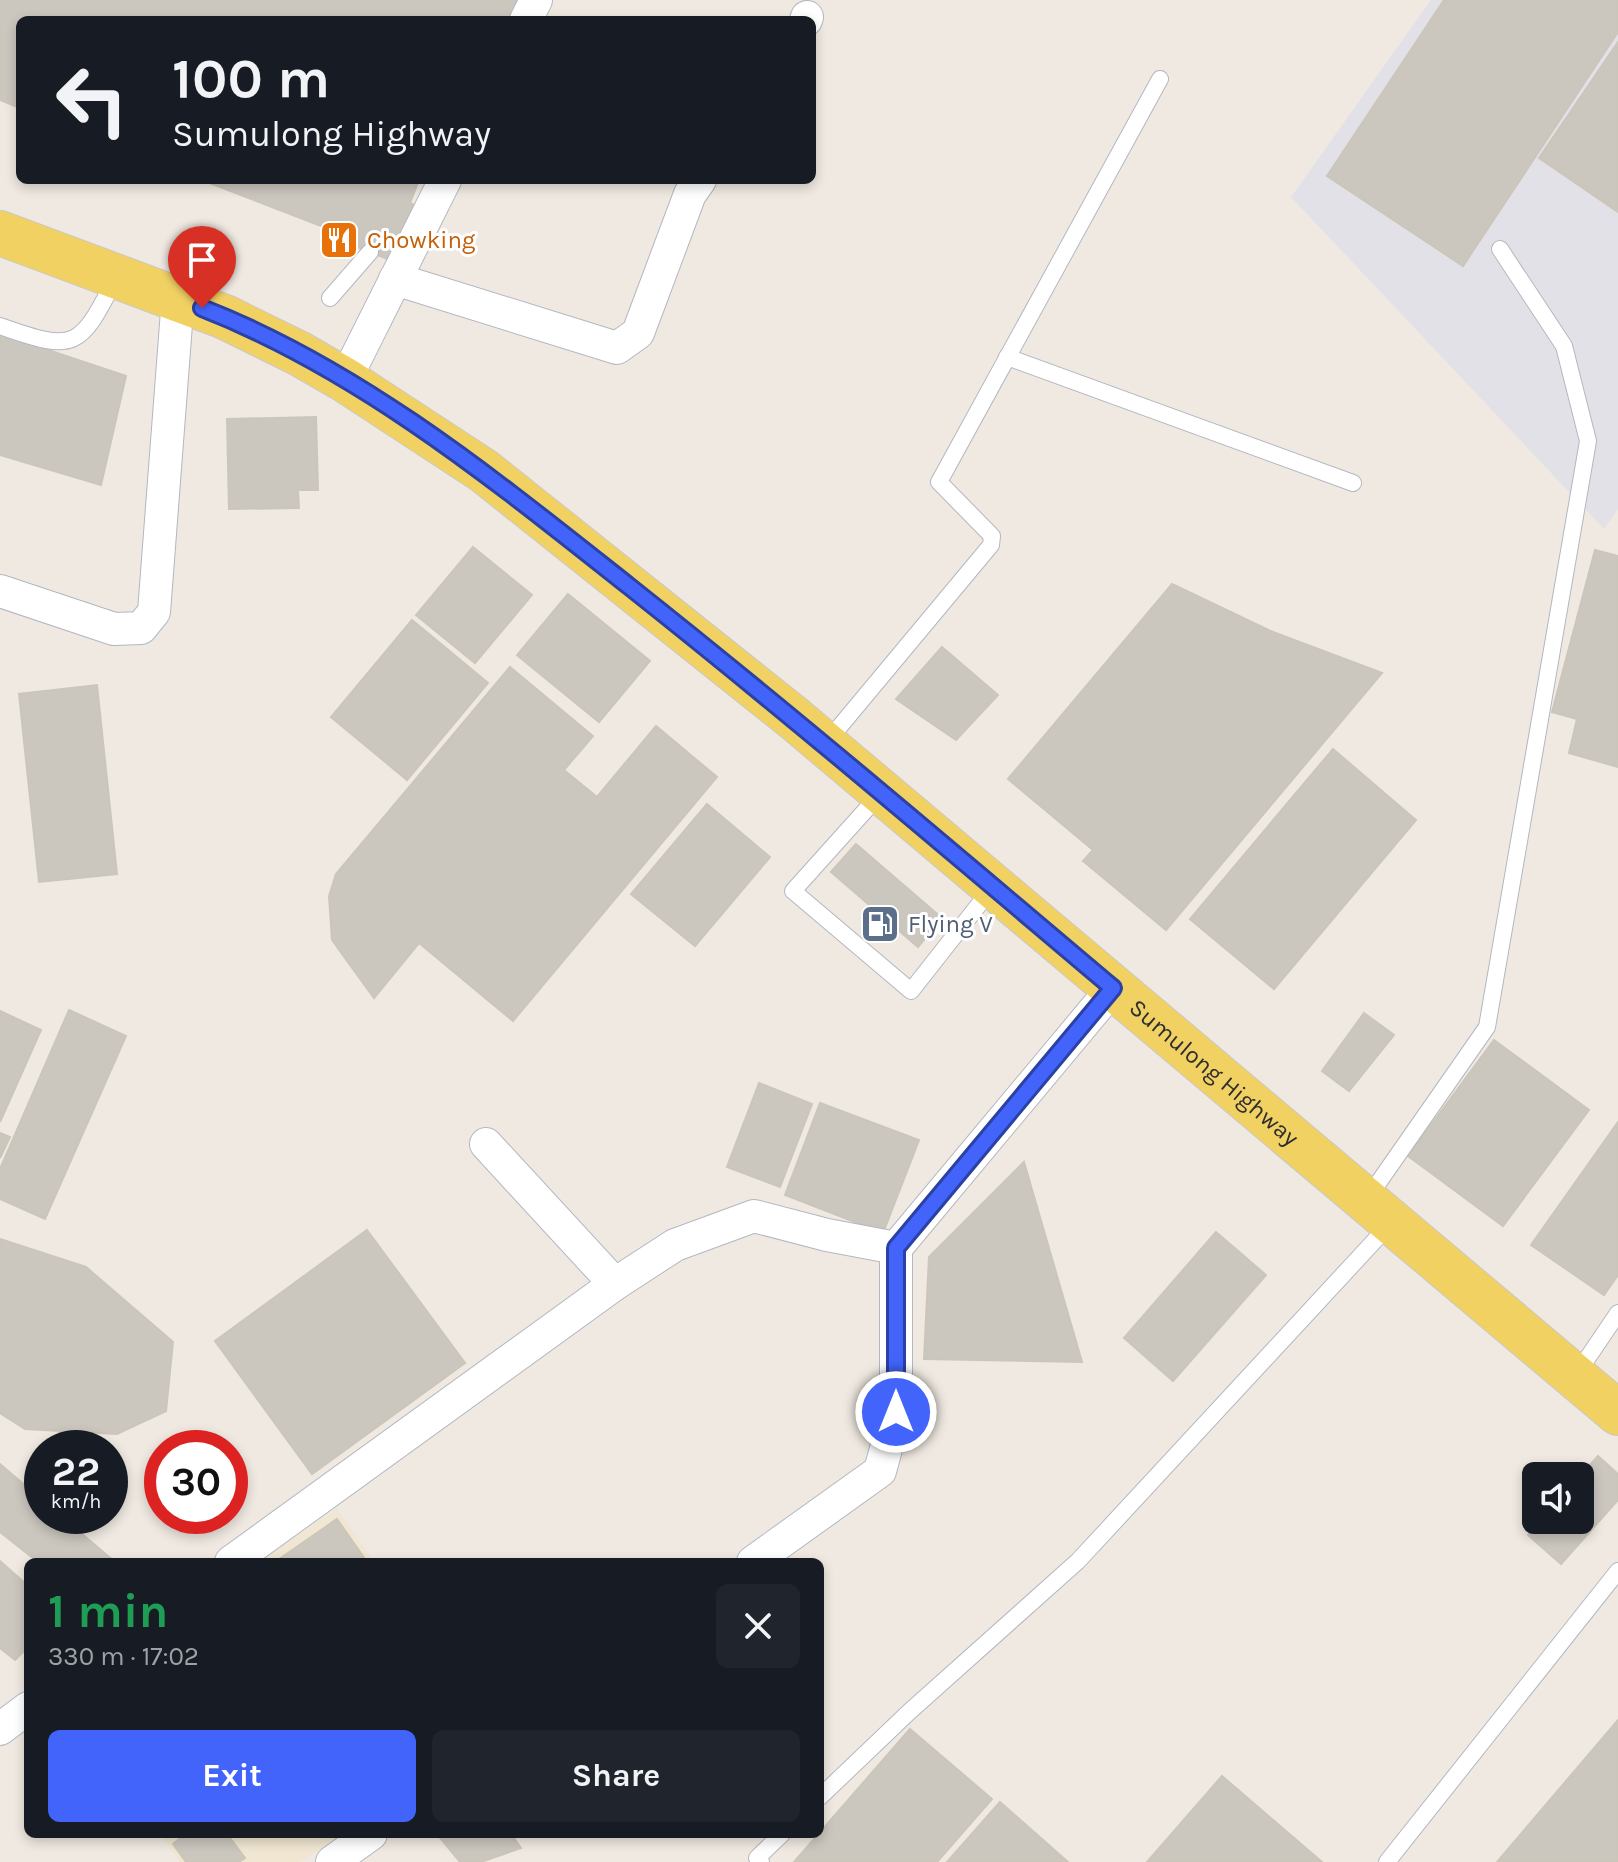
<!DOCTYPE html>
<html lang="en">
<head>
<meta charset="utf-8">
<style>
  body { margin:0; font-family:Karla,sans-serif; background:#20242c; color:#f1f3f6; height:100vh; display:flex; flex-direction:column; font-size:30px; white-space:nowrap }
  * { box-sizing:border-box; margin:0 }
  p { font-size:26px; color:#9ea1a6 }
  .icon { flex:none; width:44px; height:44px; fill:none; stroke:currentColor; stroke-width:2; stroke-linecap:round; stroke-linejoin:round }
  .map { position:relative; flex:1; overflow:hidden }
  .details { position:absolute; left:24px; top:1558px; width:800px; height:280px; display:flex; flex-direction:column; background:#171b24; border-radius:12px; box-shadow:0 4px 12px #0003 }
  .details>* { flex:none }
  .guide { position:absolute; left:16px; top:16px; width:800px; height:168px; border-radius:12px; box-shadow:0 4px 12px #0003; background:#171b24; color:#f1f3f6; overflow:hidden }
  .buttons { position:absolute; left:1522px; top:1462px; display:grid; gap:16px }
  .buttons a { display:grid; place-items:center; width:72px; height:72px; border-radius:12px; background:#171b24; box-shadow:0 4px 12px #0003; font-size:40px }
  .speed { position:absolute; left:24px; top:1430px; display:flex; gap:16px; font-size:40px; font-weight:700; text-align:center }
  .speed>* { display:grid; place-content:center; width:104px; height:104px; border-radius:50%; background:#171b24; box-shadow:0 4px 12px #0003; line-height:1 }
  .speed small { font-size:20px; font-weight:400 }
  .speed .limit { border:12px solid #d22; background:#fff; color:#111 }
  .pin { position:absolute; display:grid; place-items:center; width:68px; height:68px; color:#fff; margin:-82px -34px; border-radius:50% 50% 50% 0; rotate:-45deg; box-shadow:0 0 8px #0007 }
  .pin .icon { rotate:45deg }
  .me { position:absolute; width:88px; margin:-44px; rotate:0deg; stroke-linejoin:round; filter:drop-shadow(0 0 6px #0008) }
  .turn { display:flex; align-items:center; gap:28px; height:168px; padding:0 24px; font-size:36px }
  .turn .icon { width:104px; height:104px; stroke-width:2.5 }
  .turn b { display:block; font-size:56px; line-height:68px }
  .round { display:grid; place-items:center; flex:none; width:84px; height:84px; border-radius:12px; background:#20242c }
  .headline { display:flex; align-items:center; justify-content:space-between; height:136px; padding:0 24px }
  h1 { font-size:48px; font-weight:700; line-height:60px; color:#1e9e55 }
  .action { display:flex; gap:16px; margin-top:auto; padding:16px 24px }
  .action a { flex:1; height:92px; border-radius:12px; background:#4264fb; color:#fff; font-size:32px; font-weight:700; line-height:92px; text-align:center }
  .action a+a { background:#20242c; color:#f1f3f6 }
  .map>svg:first-child { display:block }
  .industrial { fill:#e3e1e8 }
  .education { fill:#f0e6d1 }
  .building { fill:#cbc7bf; stroke:#cbc5ba; stroke-width:2 }
  .lines { fill:none; stroke-linecap:round; stroke-linejoin:round }
  .lane-casing { stroke:#b4b7c1; stroke-width:18 }
  .street-casing { stroke:#b4b7c1; stroke-width:34 }
  .primary-casing { stroke:#c9c9c9; stroke-width:46 }
  .lane { stroke:#fff; stroke-width:16 }
  .street { stroke:#fff; stroke-width:32 }
  .primary { stroke:#f2d163; stroke-width:44 }
  .route-casing { stroke:#2b41a3; stroke-width:20 }
  .route { stroke:#4264fb; stroke-width:14 }
  .labels { text-anchor:middle; stroke-width:6; stroke-linejoin:round; paint-order:stroke }
  .food-label { font-size:24px; fill:#c56008; stroke:#fff; text-anchor:start }
  .service-label { font-size:24px; fill:#4e5e75; stroke:#fff; text-anchor:start }
  .street-label { font-size:24px; fill:#2e2e2e; stroke:#fff }
</style>
</head>
<body>
<div class="map">
<svg width="1618" height="1862" viewBox="0 0 1618 1862">
  <rect width="100%" height="100%" fill="#efe9e1"/>
  <polygon class="industrial" points="1431,0 1618,0 1618,509 1604,529 1291,197"/>
  <g class="education">
    <polygon points="337,1509 374,1562 259,1562"/>
    <polygon points="161,1834 342,1834 301,1862 180,1862"/>
  </g>
  <g class="building">
    <polygon points="0,0 534,0 524,20 20,20 20,108 0,100"/>
    <polygon points="1444,0 1618,0 1618,32 1463,266 1327,176"/>
    <polygon points="1618,42 1618,212 1539,158"/>
    <polygon points="202,180 419,180 410,203 418,207 395,262 339,240 342,234"/>
    <polygon points="0,334 126,376 101,485 0,455"/>
    <polygon points="316,417 318,490 298,490 299,508 229,509 227,419"/>
    <polygon points="473,547 532,595 475,663 416,615"/>
    <polygon points="1595,550 1618,556 1618,767 1569,753 1577,719 1552,712"/>
    <polygon points="1172,584 1273,632 1382,673 1166,930 1083,861 1093,850 1008,779"/>
    <polygon points="568,594 650,661 599,722 517,655"/>
    <polygon points="412,620 488,683 407,780 331,717"/>
    <polygon points="942,647 998,695 956,740 896,699"/>
    <polygon points="510,667 593,736 564,770 597,797 656,726 717,777 513,1021 419,943 374,998 332,940 329,896 336,874"/>
    <polygon points="97,685 117,874 39,882 19,694"/>
    <polygon points="1333,749 1416,820 1274,989 1190,919"/>
    <polygon points="707,804 770,857 695,946 631,894"/>
    <polygon points="856,844 942,918 918,947 831,872"/>
    <polygon points="69,1010 126,1036 45,1219 0,1199 0,1169"/>
    <polygon points="0,1011 41,1030 0,1122"/>
    <polygon points="1364,1013 1394,1035 1349,1091 1322,1071"/>
    <polygon points="1494,1040 1589,1110 1503,1226 1408,1156"/>
    <polygon points="759,1083 812,1104 780,1187 727,1167"/>
    <polygon points="820,1103 919,1140 883,1233 785,1195"/>
    <polygon points="1618,1122 1618,1275 1604,1295 1531,1245"/>
    <polygon points="0,1133 10,1137 0,1158"/>
    <polygon points="1024,1162 1082,1362 924,1359 929,1257"/>
    <polygon points="367,1230 465,1363 312,1474 215,1341"/>
    <polygon points="1216,1232 1266,1275 1173,1381 1124,1338"/>
    <polygon points="0,1239 86,1267 173,1342 166,1411 117,1434 25,1429 0,1413"/>
    <polygon points="1598,1456 1618,1474 1618,1500 1561,1564 1528,1535 1541,1520 1580,1520 1580,1476"/>
    <polygon points="0,1464 42,1500 42,1516 61,1516 115,1562 38,1562 0,1532"/>
    <polygon points="337,1519 367,1562 275,1562"/>
    <polygon points="0,1561 28,1586 28,1647 15,1660 0,1648"/>
    <polygon points="1618,1720 1618,1862 1497,1862"/>
    <polygon points="910,1729 992,1799 937,1862 794,1862"/>
    <polygon points="1222,1776 1322,1862 1147,1862"/>
    <polygon points="1000,1802 1068,1862 947,1862"/>
    <polygon points="186,1834 227,1834 245,1858 239,1862 186,1862 173,1844"/>
    <polygon points="437,1834 511,1834 521,1848 481,1862 460,1862"/>
  </g>
  <g class="lines">
    <defs>
      <g id="lane">
        <polyline points="330,298 370,252"/>
        <path d="M0,326c78,28 80,21 117,-50"/>
        <polyline points="1007,357 1353,483"/>
        <polyline points="826,743 991,545 992,536 939,482 1160,79"/>
        <polyline points="881,793 793,891 911,991 992,888"/>
        <polyline points="1367,1199 1487,1027 1588,441 1564,346 1500,249"/>
        <polyline points="1576,1375 1618,1313"/>
        <polyline points="820,1797 909,1712 1078,1561 1391,1223"/>
        <polyline points="761,1862 757,1858 782,1834"/>
        <polyline points="1387,1862 1618,1571"/>
      </g>
      <g id="street">
        <polyline points="526,20 536,0"/>
        <polyline points="806,20 807,17"/>
        <polyline points="395,279 617,348 638,333 690,194 700,180"/>
        <polyline points="345,380 445,180"/>
        <polyline points="0,591 114,629 141,628 154,612 178,298"/>
        <polyline points="486,1144 615,1284"/>
        <polyline points="231,1562 615,1284 675,1245 754,1216 827,1235 896,1248"/>
        <polyline points="753,1562 880,1471 896,1412 896,1248 1113,988"/>
        <polyline points="0,1729 28,1708"/>
        <polyline points="332,1862 371,1834"/>
      </g>
      <g id="primary">
        <path id="s1" d="M0,233l225,84 75,37 45,26 139,91 311,248 823,694"/>
      </g>
    </defs>
    <use href="#lane" class="lane-casing"/>
    <use href="#street" class="street-casing"/>
    <use href="#primary" class="primary-casing"/>
    <use href="#lane" class="lane"/>
    <use href="#street" class="street"/>
    <use href="#primary" class="primary"/>
  </g>
  <g class="lines">
    <defs>
      <path id="route" d="M202,308c159,62 295,174 428,279 164,130 323,266 483,401l-217,260v164"/>
    </defs>
    <use href="#route" class="route-casing"/>
    <use href="#route" class="route"/>
  </g>
  <defs>
    <symbol id="restaurant-square" viewBox="-11 -11 22 22"><rect x="-9" y="-9" width="18" height="18" rx="4" fill="#e8710a" stroke="#fff"/><path d="M-5-6h1v4h1v-4h1v4h1v-4h1v5L-1.5 .5V6h-2V.5L-5-1ZM5-6V6H3V1.5H1.5Q1.5-4 5-6Z" fill="#fff"/></symbol>
    <symbol id="fuel-square" viewBox="-11 -11 22 22"><rect x="-9" y="-9" width="18" height="18" rx="4" fill="#5c6f8a" stroke="#fff"/><path d="M-5.5-6h7V0h2V4h1.3V-2.5L3-4.5l.8-.8L6-3V5H2.5V1h-1V6h-7ZM-4.2-4.7v3.2H.2V-4.7Z" fill="#fff"/></symbol>
  </defs>
  <g fill-rule="evenodd">
    <use href="#restaurant-square" x="317" y="218" width="44" height="44"/>
    <use href="#fuel-square" x="858" y="902" width="44" height="44"/>
  </g>
  <g class="labels">
    <g class="food-label">
      <text x="367" y="248">Chowking</text>
    </g>
    <g class="service-label">
      <text x="908" y="932">Flying V</text>
    </g>
    <g class="street-label">
      <text dy="8" stroke="none"><textPath href="#s1" startOffset="1488">Sumulong Highway</textPath></text>
    </g>
  </g>
</svg>
<div class="buttons">
<a><svg class="icon" aria-label="sound" viewBox="0 0 24 24"><path d="M4 9h4l5-4v14l-5-4H4zM17 9q2 3 0 6"/></svg></a>
</div>
<div class="speed"><div>22<small>km/h</small></div><div class="limit">30</div></div>
<div class="pin" style="left:202px;top:308px;background:#d93025"><svg class="icon" aria-label="arrive" viewBox="0 0 24 24"><path d="M6 21V4h12l-3 4 3 4H6"/></svg></div>
<svg class="me" style="left:896px;top:1412px" viewBox="-20 -20 40 40"><circle r="17" fill="#4264fb" stroke="#fff" stroke-width="3"/><path d="M0-11L8 9 0 5-8 9z" fill="#fff"/></svg>
<div class="guide">
<div class="turn"><svg class="icon" aria-label="left" viewBox="0 0 24 24"><path d="M17 20v-9H6M10 6l-5 5 5 5"/></svg><div><b>100 m</b>Sumulong Highway</div></div>
</div>
<section class="details">
<div class="headline"><div><h1>1 min</h1><p>330 m · 17:02</p></div><a class="round"><svg class="icon" aria-label="close" viewBox="0 0 24 24"><path d="M6 6l12 12M18 6L6 18"/></svg></a></div>
<div class="action"><a>Exit</a><a>Share</a></div>
</section>
</div>
</body>
</html>
